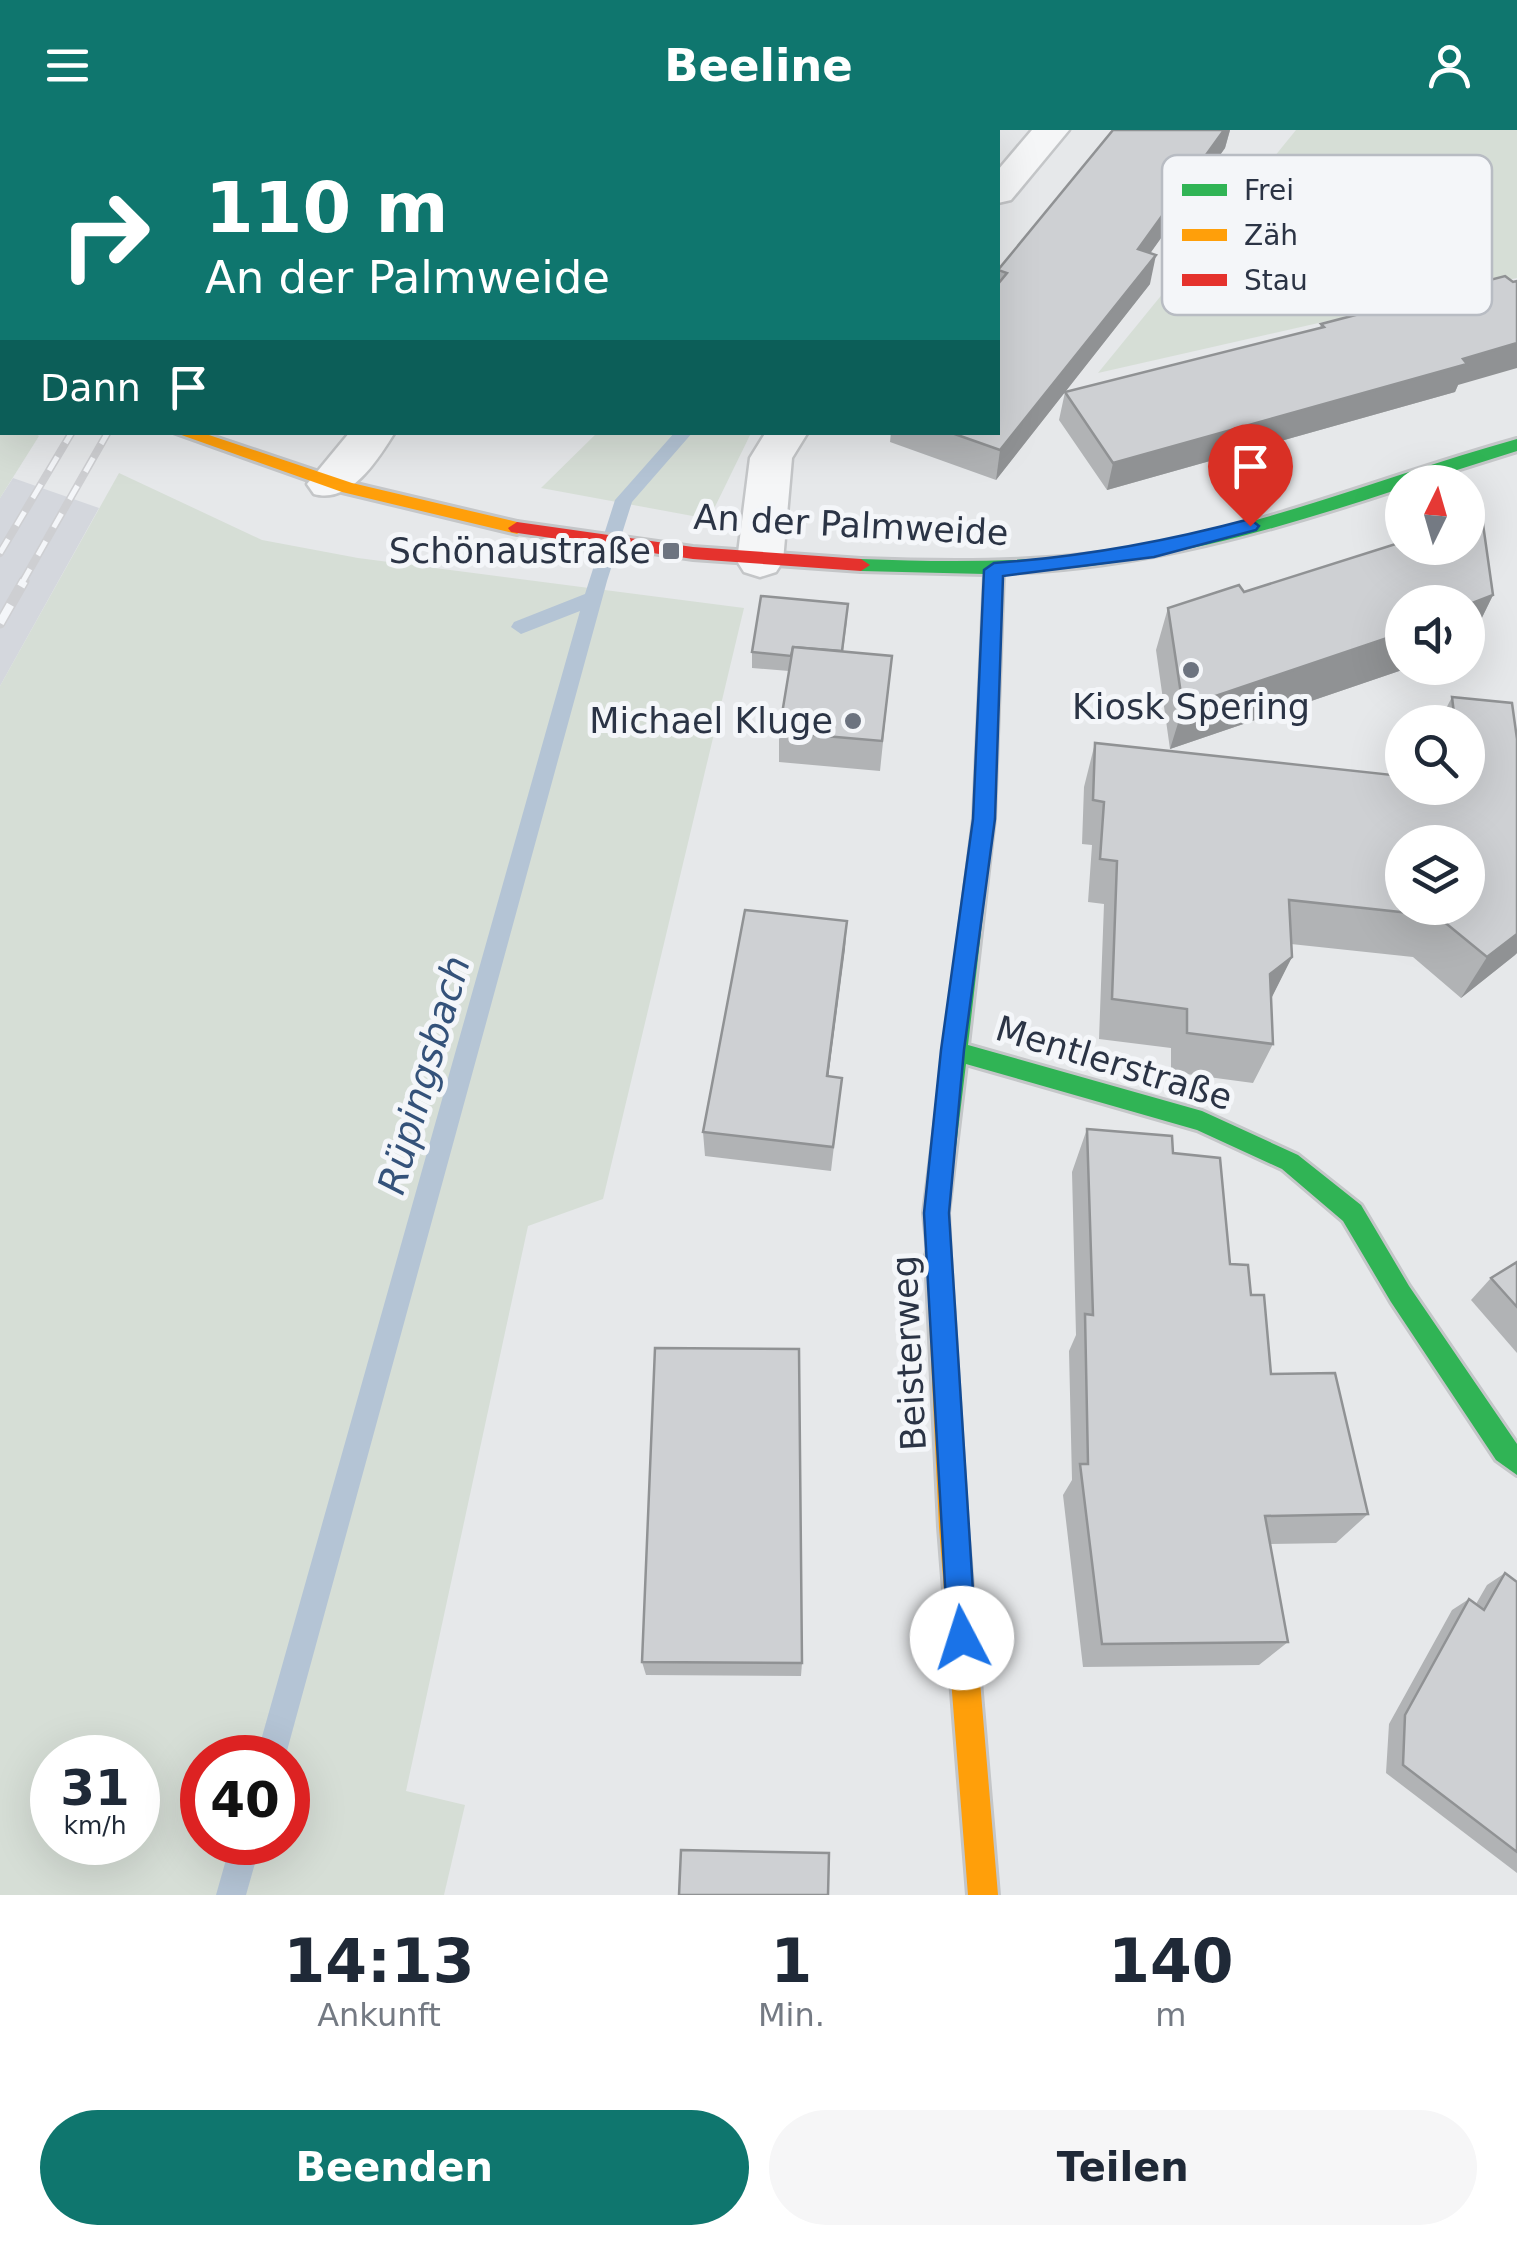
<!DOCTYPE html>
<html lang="de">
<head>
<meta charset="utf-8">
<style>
  body { margin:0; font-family:"DejaVu Sans",sans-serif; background:#f6f6f7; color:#1f2937; height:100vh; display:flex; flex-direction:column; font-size:38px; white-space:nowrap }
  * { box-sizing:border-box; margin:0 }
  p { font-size:32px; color:#747a83 }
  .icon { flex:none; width:55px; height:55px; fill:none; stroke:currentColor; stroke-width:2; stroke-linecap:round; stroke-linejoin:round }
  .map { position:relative; height:1765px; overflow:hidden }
  .drawer { display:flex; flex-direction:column; background:#fff; flex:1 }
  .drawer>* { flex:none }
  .hud { position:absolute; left:0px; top:0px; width:1000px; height:305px; box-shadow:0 10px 40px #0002; background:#0f766e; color:#fff; overflow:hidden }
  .needle { width:65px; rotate:5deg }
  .buttons { position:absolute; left:1385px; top:335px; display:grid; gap:20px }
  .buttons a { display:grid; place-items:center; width:100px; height:100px; border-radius:50%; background:#fff; box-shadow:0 10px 40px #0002; font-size:50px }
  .speed { position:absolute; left:30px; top:1605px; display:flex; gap:20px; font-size:50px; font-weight:700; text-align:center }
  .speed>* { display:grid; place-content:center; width:130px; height:130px; border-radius:50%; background:#fff; box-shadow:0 10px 40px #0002; line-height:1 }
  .speed small { font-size:25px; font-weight:400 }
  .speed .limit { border:15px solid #d22; background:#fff; color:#111 }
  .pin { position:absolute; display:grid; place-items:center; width:85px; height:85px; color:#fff; margin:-102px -42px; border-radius:50% 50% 50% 0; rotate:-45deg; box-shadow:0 0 10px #0007 }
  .pin .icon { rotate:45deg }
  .me { position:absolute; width:110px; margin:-55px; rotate:355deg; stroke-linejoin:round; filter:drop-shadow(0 0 8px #0008) }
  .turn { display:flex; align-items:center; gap:35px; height:210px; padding:0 40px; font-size:45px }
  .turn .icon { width:130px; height:130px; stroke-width:2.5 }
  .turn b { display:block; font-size:70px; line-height:85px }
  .then { display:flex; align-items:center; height:95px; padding:0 40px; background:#0003; gap:20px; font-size:38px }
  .eta { display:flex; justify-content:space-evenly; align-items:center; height:170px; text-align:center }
  .eta b { font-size:60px; font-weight:700; line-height:70px }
  .action { display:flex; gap:20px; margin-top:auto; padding:20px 40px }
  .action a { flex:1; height:115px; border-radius:60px; background:#0f766e; color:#fff; font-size:40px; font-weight:700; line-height:115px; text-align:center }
  .action a+a { background:#f6f6f7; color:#1f2937 }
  header { display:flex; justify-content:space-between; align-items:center; height:130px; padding:0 40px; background:#0f766e; color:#fff; font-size:45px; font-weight:700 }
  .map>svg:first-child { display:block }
  .built { fill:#d4d7dd }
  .green { fill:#d6ded6; fill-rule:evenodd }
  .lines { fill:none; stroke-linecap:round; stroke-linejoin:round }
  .stream { fill:#b4c4d5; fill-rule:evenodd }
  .lane-casing { stroke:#c4c6c8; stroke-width:38 }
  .street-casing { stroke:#c4c6c8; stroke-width:5 }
  .fast-casing { stroke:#c4c6c8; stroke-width:6 }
  .slow-casing { stroke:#c4c6c8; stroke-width:6 }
  .jam-casing { stroke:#c4c6c8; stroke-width:6 }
  .lane { stroke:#f5f6f7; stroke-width:32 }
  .street { fill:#f5f6f7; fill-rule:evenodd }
  .fast { fill:#30b455; fill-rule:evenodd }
  .slow { fill:#ff9f0a; fill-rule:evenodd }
  .jam { fill:#e5322d; fill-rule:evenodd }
  .rail-far1-casing { stroke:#cecfd2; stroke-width:8 }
  .rail-casing { stroke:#cecfd2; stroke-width:11 }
  .rail-far1 { stroke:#f4f6f9; stroke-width:5; stroke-dasharray:16; stroke-linecap:butt }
  .rail { stroke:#f4f6f9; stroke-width:8; stroke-dasharray:21; stroke-linecap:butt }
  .wall { fill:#b1b3b5; fill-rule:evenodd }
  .shaded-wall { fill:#909294 }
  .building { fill:#ced0d3; stroke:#909294; stroke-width:2.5; fill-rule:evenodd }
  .route { fill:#1a73e8; stroke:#114b97; stroke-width:2.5 }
  .poi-dot { fill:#6c737f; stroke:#f4f6f9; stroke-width:4 }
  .labels { text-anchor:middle; stroke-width:10; stroke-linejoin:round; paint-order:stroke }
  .street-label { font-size:35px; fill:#2b3445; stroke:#f4f6f9 }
  .poi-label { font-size:35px; fill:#2b3445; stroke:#f4f6f9; text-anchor:end }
  .water-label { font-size:38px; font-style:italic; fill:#34527a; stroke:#f4f6f9 }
  .key { fill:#f4f6f9; stroke:#b8bcc3; stroke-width:2.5 }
  .key-label { font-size:28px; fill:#2b3445 }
</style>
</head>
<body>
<header><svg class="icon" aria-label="menu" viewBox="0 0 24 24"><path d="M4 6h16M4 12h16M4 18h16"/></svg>Beeline<svg class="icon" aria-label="person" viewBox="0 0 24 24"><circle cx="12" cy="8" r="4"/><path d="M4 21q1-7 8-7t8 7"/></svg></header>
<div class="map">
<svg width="1517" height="1765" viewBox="0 0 1517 1765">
  <rect width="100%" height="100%" fill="#e6e8ea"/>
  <polygon class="built" points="13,348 99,378 0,556 0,368"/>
  <g class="green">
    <polygon points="1296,0 1517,0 1517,148 1098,243"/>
    <polygon points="0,280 2,302 34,303 39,306 0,368"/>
    <polygon points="597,303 597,302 751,303 709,389 541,358"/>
    <path d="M119,343l143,67 96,18 386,50 -141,591 -75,27 -122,565 59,14 -21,90h-444v-1209zM52,1628h86v84h-86zM202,1628h86v84h-86z"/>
  </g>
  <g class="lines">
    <g class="stream">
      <polygon points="675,302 693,302 632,372 607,451 285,1628 256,1628 580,481 521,504 511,497 514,492 585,464 615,370"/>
      <polygon points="231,1712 261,1712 246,1765 216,1765"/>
    </g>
    <defs>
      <polyline id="lane" points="167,2 169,0"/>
      <g id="street">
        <polygon points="1032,0 1069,0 1011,70 998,73 998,40"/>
        <path d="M350,302h45c-18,29 -45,72 -81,62l-7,-10z"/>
        <polygon points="766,302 808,302 792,328 783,431 776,442 760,447 744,442 737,431 750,328"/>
      </g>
      <path id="fast" d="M1517,309v12l-98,31h-17v6c-130,43 -261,81 -399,85l-9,246 -26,226 234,66 96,44 63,50 48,81 108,158v31l-21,-15 -105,-158 -48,-81 -61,-52 -85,-39 -231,-66 -18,149 2,42 -3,8 -9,3 -9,-3 -5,-50 50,-394 11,-245 -124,-3 -9,-6 9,-6c105,4 209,4 312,-18 117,-25 229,-70 344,-102z"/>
      <g id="slow">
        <polygon points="173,302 200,302 352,353 517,392 526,398 517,404 342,362"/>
        <polygon points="938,1114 947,1117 950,1125 967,1397 998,1765 968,1765 939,1397 926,1125 929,1117"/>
      </g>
      <g id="jam">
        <rect x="0" y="219" width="2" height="11"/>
        <polygon points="517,392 693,417 861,429 870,435 861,441 693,429 511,402 508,398"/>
      </g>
    </defs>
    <use href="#lane" class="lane-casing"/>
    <use href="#street" class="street-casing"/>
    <use href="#fast" class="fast-casing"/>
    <use href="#slow" class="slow-casing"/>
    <use href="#jam" class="jam-casing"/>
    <use href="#lane" class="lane"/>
    <use href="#street" class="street"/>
    <use href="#fast" class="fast"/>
    <use href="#slow" class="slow"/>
    <use href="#jam" class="jam"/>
    <defs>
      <g id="rail-far1">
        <polyline points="0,423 72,302"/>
        <polyline points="22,453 108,302"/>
      </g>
      <polyline id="rail" points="0,493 24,451"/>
    </defs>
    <use href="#rail-far1" class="rail-far1-casing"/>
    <use href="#rail" class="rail-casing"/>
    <use href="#rail-far1" class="rail-far1"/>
    <use href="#rail" class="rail"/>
  </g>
  <g class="wall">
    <polygon points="488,0 582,0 580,2 488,2"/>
    <polygon points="1113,0 1230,0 1225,18 1150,123 1150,154 1065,262 1320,198 1321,194 1458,255 1455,262 1107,360 1059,290 1065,262 996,350 890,312 891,302 998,302 998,140"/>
    <polygon points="1482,387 1493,465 1472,508 1468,510 1468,472 1402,472 1402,538 1408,538 1170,619 1156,520 1168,478 1239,455 1244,462 1402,412 1402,418 1468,418 1468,391"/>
    <polygon points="847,490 843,522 892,526 880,641 779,632 779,602 789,541 752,538 752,522"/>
    <path d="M1452,567l60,6 5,36v214l-2,2 -54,43 -48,-41 -122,-13 1,13 -21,41 2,46 -20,39 -82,-11v-24l-72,-9 5,-135 -16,-2 4,-57 -10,-1 2,-57 11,-44 307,33v12h66v-66h-29zM1402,712h66v66h-66z"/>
    <polygon points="847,791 828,947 842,948 831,1041 705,1026 703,1002"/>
    <polygon points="1087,999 1173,1023 1230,1134 1251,1165 1271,1244 1368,1384 1336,1413 1270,1414 1288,1512 1259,1535 1083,1537 1063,1365 1072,1350 1069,1221 1076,1205 1072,1042"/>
    <polygon points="1517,1132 1517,1223 1471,1170 1491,1148"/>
    <polygon points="1505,1443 1517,1452 1517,1743 1386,1643 1389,1594 1452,1480 1469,1469 1476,1474 1487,1455"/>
    <polygon points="642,1532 802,1533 801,1546 646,1545"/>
  </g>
  <g class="shaded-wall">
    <polygon points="1221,0 1230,0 1225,18 1132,149 1138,119"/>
    <polygon points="1156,125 1150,154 996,350 1000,320"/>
    <polygon points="1517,213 1517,238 1458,255 1455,262 1107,360 1113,333"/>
    <polygon points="1493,465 1472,508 1468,510 1468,482 1472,473"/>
    <polygon points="1402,503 1402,538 1408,538 1170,619 1183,577"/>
    <polygon points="847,791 845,819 825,972 827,946"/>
    <polygon points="1517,804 1517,823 1515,825 1461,868 1487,827"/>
    <polygon points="1292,827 1272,867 1252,884 1270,844"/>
  </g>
  <g class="building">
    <polygon points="736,0 830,0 828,2 733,2"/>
    <polygon points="1113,0 1224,0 1138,119 1156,125 1000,320 949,302 998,302 998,154 1007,143 998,140"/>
    <polygon points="1505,146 1513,152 1517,151 1517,213 1463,229 1467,234 1113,333 1065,262 1324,197 1321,194"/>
    <polygon points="1482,387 1493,465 1472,473 1477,479 1468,482 1468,472 1402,472 1402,503 1183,577 1168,478 1239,455 1244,462 1402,412 1402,418 1468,418 1468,391"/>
    <polygon points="761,466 848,474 842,521 793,517 791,526 752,522"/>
    <polygon points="793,517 892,526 882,611 779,602"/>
    <path d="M1452,567l60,6 5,36v195l-30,23 -50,-41 -148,-16 3,57 -22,17 3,70 -86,-11v-24l-75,-10 5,-138 -17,-2 4,-57 -11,-2 2,-57 307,33v12h66v-66h-13zM1402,712h66v66h-66z"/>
    <polygon points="745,780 847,791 827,946 842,948 833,1017 703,1002"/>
    <polygon points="1087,999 1172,1006 1173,1023 1220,1028 1230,1134 1248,1135 1251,1165 1264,1165 1271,1244 1335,1243 1368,1384 1265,1386 1288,1512 1102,1514 1080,1334 1088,1334 1085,1184 1093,1185"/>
    <polygon points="1517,1132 1517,1177 1491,1148"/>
    <polygon points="655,1218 799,1219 802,1533 642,1532"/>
    <polygon points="1505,1443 1517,1452 1517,1722 1403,1635 1405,1585 1469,1469 1484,1480"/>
    <polygon points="681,1720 829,1723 828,1765 679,1765"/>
  </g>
  <path class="route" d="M1250,389l9,7 -3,4 -102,27 -151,19 -8,243 -31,231 -15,163 27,425 -4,10 -10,4 -10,-4 -4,-10 -24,-425 17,-163 32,-231 11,-249 10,-7c88,-6 170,-21 256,-44z"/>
  <g class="poi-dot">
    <rect x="661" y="411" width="20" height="20" rx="5"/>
    <circle cx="1191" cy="540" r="10"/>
    <circle cx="853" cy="591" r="10"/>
  </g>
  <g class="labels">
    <g class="street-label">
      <text transform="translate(851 395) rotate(3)" y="12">An der Palmweide</text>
      <text transform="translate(1114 933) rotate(17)" y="12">Mentlerstraße</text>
      <text transform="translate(909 1223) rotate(-93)" y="12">Beisterweg</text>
    </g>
    <g class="poi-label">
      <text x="651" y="433">Schönaustraße</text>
      <text x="1191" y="589" text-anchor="middle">Kiosk Spering</text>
      <text x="833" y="603">Michael Kluge</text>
    </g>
    <g class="water-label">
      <text transform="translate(424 945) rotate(-74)" y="13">Rüpingsbach</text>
    </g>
  </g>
  <rect x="1162" y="25" width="330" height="160" rx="15" class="key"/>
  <rect x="1182" y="54" width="45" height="12" fill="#30b455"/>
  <rect x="1182" y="99" width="45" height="12" fill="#ff9f0a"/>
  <rect x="1182" y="144" width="45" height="12" fill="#e5322d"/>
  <g class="key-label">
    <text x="1244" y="70">Frei</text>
    <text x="1244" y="115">Zäh</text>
    <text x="1244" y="160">Stau</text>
  </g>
</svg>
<div class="buttons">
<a><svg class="needle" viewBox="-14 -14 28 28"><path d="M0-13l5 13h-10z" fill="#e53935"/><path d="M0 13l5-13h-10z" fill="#747a83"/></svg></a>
<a><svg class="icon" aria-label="sound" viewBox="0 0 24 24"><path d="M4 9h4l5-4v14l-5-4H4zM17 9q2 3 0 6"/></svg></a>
<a><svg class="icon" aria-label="search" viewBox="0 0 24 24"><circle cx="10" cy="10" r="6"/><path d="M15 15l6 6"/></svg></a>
<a><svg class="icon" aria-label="layers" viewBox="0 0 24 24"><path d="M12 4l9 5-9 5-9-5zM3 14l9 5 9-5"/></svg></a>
</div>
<div class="speed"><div>31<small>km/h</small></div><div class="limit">40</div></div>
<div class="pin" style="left:1250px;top:396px;background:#d93025"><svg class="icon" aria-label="arrive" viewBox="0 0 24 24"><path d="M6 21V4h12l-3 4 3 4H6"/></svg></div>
<svg class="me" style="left:962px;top:1508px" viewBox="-20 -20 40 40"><circle r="19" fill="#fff"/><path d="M0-13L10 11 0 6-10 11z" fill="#1a73e8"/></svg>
<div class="hud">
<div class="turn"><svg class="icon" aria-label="right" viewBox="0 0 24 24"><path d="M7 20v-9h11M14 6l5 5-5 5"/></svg><div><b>110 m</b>An der Palmweide</div></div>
<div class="then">Dann<svg class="icon" aria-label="arrive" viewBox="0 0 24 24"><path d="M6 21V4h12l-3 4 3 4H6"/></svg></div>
</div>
</div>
<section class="drawer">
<div class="eta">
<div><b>14:13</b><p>Ankunft</p></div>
<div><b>1</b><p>Min.</p></div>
<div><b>140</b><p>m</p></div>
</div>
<div class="action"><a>Beenden</a><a>Teilen</a></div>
</section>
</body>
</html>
